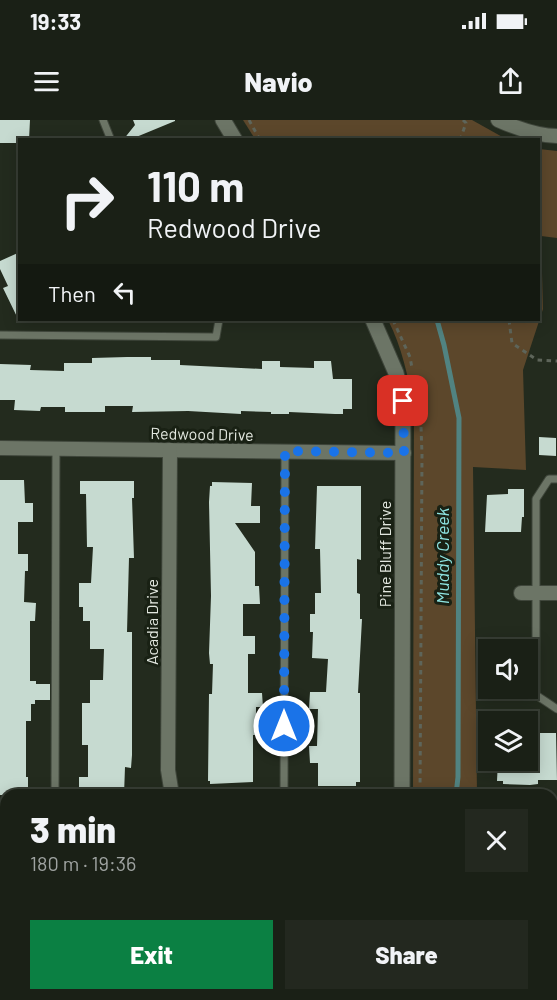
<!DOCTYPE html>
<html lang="en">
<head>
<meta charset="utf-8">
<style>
  body { margin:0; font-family:Barlow,sans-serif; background:#23281f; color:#f1f3f6; height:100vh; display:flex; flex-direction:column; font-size:22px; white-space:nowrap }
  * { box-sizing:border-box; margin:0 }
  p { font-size:20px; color:#9fa3a1 }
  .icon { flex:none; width:33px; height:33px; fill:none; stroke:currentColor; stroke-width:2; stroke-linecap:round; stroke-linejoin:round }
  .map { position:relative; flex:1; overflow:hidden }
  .details { position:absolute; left:0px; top:669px; width:558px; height:212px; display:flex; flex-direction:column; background:#1a2016; border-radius:18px 18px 0 0; box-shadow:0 3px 15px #0003,0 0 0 2px #383e35 }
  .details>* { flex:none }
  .guide { position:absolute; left:18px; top:18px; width:522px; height:183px; border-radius:0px; box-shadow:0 3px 15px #0003,0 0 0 2px #383e35; background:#1a2016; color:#f1f3f6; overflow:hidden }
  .buttons { position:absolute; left:478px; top:519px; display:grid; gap:12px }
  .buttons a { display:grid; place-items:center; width:60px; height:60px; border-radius:0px; background:#1a2016; box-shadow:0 3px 15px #0003,0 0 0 2px #383e35; font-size:30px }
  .pin { position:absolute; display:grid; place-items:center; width:51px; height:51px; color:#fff; margin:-26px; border-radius:12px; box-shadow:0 3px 9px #0006 }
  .me { position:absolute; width:66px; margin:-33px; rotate:0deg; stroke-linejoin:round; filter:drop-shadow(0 0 4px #0008) }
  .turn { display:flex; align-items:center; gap:21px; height:126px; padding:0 30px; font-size:27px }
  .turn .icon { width:78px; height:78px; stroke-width:2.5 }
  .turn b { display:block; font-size:42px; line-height:51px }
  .then { display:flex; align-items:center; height:57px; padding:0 30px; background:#0003; gap:12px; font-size:22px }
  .round { display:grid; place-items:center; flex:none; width:63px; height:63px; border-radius:0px; background:#23281f }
  .overview { display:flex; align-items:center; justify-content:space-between; height:102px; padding:0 30px }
  h1 { font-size:36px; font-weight:800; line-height:45px }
  .button { display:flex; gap:12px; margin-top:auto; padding:12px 30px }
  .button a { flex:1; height:69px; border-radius:0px; background:#0b8043; color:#fff; font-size:24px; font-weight:800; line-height:69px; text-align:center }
  .button a+a { background:#23281f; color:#f1f3f6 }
  .status { display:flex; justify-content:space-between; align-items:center; height:42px; padding:0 30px; background:#1a2016; direction:ltr }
  .status svg { height:16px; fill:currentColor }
  header { display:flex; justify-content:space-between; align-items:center; height:78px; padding:0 30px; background:#1a2016; font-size:27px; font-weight:800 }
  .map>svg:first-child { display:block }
  .green { fill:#5c472b }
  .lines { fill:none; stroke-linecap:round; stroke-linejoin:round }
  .stream { stroke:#518381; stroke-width:5 }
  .building { fill:#c6dad0 }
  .service-casing { stroke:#3f463b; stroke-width:9 }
  .minor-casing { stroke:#3f463b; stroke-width:16 }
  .tertiary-casing { stroke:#3f463b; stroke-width:17 }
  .path { stroke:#5e655a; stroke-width:3; stroke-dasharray:4.5 4.5; stroke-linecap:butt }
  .service { stroke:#6c7566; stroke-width:7 }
  .minor { stroke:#6c7566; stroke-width:14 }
  .tertiary { stroke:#6c7566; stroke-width:15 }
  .route { stroke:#1a73e8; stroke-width:10; stroke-dasharray:0 18 }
  .labels { text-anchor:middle; stroke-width:6; stroke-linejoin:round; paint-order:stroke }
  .street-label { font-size:16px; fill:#e2e7df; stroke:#192114 }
  .water-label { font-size:18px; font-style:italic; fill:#8ee4e1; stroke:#192114 }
</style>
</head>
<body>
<div class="status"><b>19:33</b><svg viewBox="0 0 49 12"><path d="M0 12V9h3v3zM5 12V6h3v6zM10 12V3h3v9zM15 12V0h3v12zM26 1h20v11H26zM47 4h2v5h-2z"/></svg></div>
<header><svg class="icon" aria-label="menu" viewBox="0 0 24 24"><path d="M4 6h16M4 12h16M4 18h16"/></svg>Navio<svg class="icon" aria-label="share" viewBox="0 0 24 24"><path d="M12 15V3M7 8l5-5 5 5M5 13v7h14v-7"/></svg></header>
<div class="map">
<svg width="557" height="880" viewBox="0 0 557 880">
  <rect width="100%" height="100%" fill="#232b1e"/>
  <g class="green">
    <polygon points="243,0 472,0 506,19 255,19"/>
    <path d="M539,29l18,2v87l-16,-2 2,73 -20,61 3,100 -53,-3 4,328h-64l1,-388c-6,-30 -12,-60 -26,-87h150z"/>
  </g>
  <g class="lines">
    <g class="stream">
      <polyline points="437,200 444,225 459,298 458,657 456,675"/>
      <polyline points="440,880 440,874"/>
    </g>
  </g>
  <g class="building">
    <polygon points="0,0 30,0 29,20 20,20 20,23 0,23"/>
    <polygon points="133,0 175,0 175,1 129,20 123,20 135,5"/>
    <polygon points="20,132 20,203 3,168 8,166 0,149 0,141"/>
    <polygon points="127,237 151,237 151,240 180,240 180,245 262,249 262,241 280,241 280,247 314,248 314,241 331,241 333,259 352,259 352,289 343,289 343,294 335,294 289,292 289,294 271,294 271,292 241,291 241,294 188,291 132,292 133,286 105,286 105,292 65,292 65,287 41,287 40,291 14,290 15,280 0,280 0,244 31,245 30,250 64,251 64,243 92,243 92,238"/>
    <polygon points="539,317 556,318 556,336 539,335"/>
    <polygon points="0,360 24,360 25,383 33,383 33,402 18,402 18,434 28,434 28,451 25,451 24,482 36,483 35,501 30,501 30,561 36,561 36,564 50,564 50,580 35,580 35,584 31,584 31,601 26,601 26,657 28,657 28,674 26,675 0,675"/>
    <polygon points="80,361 134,361 134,378 132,378 134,438 129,438 127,512 132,512 132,635 131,648 125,647 124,675 79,674 79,657 88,657 88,625 82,625 82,583 90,583 90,560 103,560 104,529 90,529 90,501 83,501 83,487 79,487 79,463 91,463 93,427 87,427 86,374 80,374"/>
    <polygon points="212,362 252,363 251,386 260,386 260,403 235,403 255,432 255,466 259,466 260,484 243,484 243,516 255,516 255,534 248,534 248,573 262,573 263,587 256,587 256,615 253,615 253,662 210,664 210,661 208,661 209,574 212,574 213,544 210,544 209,533 211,476 209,382 210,366 212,366"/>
    <polygon points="317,366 361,366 361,440 357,439 357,473 360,474 360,499 362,499 358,573 360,573 360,662 356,662 356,666 318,666 318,643 310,643 309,626 317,626 318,589 309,589 310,572 326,572 328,539 312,538 313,512 310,512 310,494 315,494 315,473 321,473 320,429 315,429"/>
    <polygon points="508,369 524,369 524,397 522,397 521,412 485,412 487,375 508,374"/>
    <polygon points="528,613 556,613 557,660 538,660 538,664 530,665 503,664 503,661 497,661 498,640 528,640"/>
  </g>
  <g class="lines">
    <defs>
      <g id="service">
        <polyline points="103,0 111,20"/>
        <polyline points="0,215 216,217 219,200"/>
        <polyline points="557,359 549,359 536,379 536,575 557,589"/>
        <polyline points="55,675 56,329"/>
        <polyline points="284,675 285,331"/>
        <polyline points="0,811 6,811"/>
        <polyline points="552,817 557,817"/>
        <polyline points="520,880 520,874"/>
      </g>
      <g id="minor">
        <path d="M498,0c18,8 39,16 59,16"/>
        <polyline points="0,328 404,333"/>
        <polyline points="170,330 168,650 172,675"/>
        <polyline points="521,473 557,473"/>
        <polyline points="552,703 557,703"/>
      </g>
      <g id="tertiary">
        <polyline points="223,0 235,20"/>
        <polyline points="373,200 396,253 403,281 402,675"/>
        <polyline points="397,880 397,874"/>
      </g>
    </defs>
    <use href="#service" class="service-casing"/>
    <use href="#minor" class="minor-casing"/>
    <use href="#tertiary" class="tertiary-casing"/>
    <g class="path">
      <polyline points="249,0 260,20"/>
      <polyline points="460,20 466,3 463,0"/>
      <polyline points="393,200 410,237 412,248"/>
      <polyline points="509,200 512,223 537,240 557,241"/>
      <polyline points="420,280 422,334 420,675"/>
      <polyline points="415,874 415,880"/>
    </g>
    <use href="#service" class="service"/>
    <use href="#minor" class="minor"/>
    <use href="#tertiary" class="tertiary"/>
  </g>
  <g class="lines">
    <polyline class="route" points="284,606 285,331 404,333 403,281"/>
  </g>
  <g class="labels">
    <g class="street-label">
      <text transform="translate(202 314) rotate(1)" y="6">Redwood Drive</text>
      <text transform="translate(385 434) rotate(-90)" y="6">Pine Bluff Drive</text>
      <text transform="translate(152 502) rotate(-90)" y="6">Acadia Drive</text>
    </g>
    <g class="water-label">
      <text transform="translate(443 436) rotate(-90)" y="6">Muddy Creek</text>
    </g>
  </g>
</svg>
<div class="buttons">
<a><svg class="icon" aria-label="sound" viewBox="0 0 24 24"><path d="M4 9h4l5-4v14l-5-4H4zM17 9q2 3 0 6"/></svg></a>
<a><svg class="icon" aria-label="layers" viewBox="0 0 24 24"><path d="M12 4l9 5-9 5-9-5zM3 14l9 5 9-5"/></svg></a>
</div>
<div class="pin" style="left:403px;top:281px;background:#d93025"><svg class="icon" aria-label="arrive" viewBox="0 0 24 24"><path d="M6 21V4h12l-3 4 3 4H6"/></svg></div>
<svg class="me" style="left:284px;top:606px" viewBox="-20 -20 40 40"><circle r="17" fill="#1a73e8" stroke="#fff" stroke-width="3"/><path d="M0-11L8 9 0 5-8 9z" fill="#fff"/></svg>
<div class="guide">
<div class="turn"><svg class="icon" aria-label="right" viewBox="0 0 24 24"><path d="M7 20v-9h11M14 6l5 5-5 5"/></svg><div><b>110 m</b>Redwood Drive</div></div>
<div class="then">Then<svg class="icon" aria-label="left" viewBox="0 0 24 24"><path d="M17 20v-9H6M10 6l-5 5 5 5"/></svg></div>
</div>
<section class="details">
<div class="overview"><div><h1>3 min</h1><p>180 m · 19:36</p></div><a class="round"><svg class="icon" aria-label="close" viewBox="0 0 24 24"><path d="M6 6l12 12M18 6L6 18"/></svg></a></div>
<div class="button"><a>Exit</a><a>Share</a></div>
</section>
</div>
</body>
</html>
